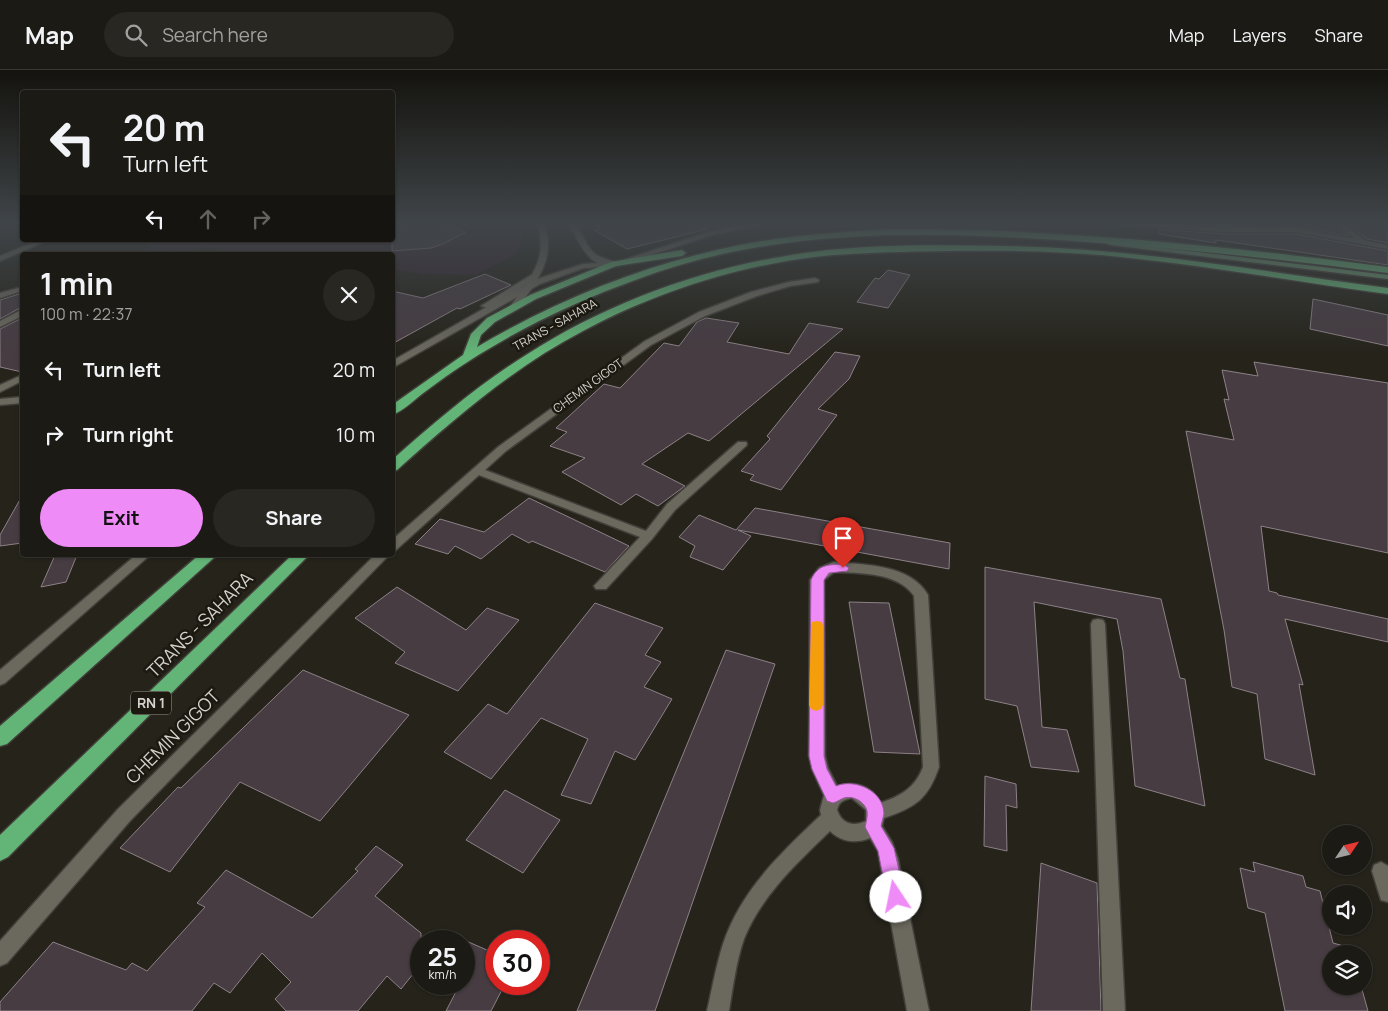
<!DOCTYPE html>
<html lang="en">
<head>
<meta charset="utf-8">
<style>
  body { margin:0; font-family:Manrope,sans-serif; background:#292722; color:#f1f3f6; height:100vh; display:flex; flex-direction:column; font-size:19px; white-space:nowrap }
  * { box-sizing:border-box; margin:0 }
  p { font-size:16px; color:#a0a1a0 }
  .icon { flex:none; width:28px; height:28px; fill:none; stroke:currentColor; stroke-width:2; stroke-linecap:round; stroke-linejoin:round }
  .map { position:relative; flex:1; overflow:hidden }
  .details { position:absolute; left:20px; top:182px; width:375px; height:305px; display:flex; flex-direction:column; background:#1c1a14; border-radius:5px; box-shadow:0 1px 4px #0004,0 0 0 1px #3a3834 }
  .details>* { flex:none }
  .banner { position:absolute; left:20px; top:20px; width:375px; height:152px; border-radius:5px; box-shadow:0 1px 4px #0004,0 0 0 1px #3a3834; background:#1c1a14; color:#f1f3f6; overflow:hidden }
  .needle { width:32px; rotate:55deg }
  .tools { position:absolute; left:1322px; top:755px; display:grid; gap:10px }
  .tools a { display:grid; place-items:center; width:50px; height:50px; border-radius:50%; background:#1c1a14; box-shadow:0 1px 4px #0004,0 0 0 1px #3a3834; font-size:25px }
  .speed { position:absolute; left:410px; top:860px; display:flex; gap:10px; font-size:25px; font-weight:700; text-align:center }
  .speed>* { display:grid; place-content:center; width:65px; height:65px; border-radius:50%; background:#1c1a14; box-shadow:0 1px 4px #0004,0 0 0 1px #3a3834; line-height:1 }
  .speed small { font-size:12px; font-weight:400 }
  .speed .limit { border:8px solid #d22; background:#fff; color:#111 }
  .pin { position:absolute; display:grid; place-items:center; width:42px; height:42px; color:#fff; margin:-51px -21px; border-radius:50% 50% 50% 0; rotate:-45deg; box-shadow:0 0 5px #0007 }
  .pin .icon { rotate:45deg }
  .me { position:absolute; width:55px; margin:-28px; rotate:349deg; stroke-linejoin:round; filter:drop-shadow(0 0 4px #0008) }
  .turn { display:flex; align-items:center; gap:18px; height:105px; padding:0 20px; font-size:22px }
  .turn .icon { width:65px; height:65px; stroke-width:2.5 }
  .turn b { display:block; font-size:35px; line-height:42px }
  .lanes { display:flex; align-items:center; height:48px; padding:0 20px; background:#0003; justify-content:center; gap:25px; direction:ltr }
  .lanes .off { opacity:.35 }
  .round { display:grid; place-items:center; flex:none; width:52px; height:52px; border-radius:26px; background:#292722 }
  .headline { display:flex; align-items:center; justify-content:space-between; height:85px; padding:0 20px }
  h1 { font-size:30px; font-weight:700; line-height:38px }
  .action { display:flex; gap:10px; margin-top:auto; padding:10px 20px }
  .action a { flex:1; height:58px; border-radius:30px; background:#ef8bf7; color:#111; font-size:20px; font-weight:700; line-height:58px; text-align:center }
  .action a+a { background:#292722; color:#f1f3f6 }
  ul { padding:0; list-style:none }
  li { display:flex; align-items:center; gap:15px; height:65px; padding:0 20px }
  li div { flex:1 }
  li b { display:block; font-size:19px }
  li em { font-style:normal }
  header { display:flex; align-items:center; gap:30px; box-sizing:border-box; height:70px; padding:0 25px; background:#1c1a14; border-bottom:1px solid #3a3834 }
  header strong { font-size:24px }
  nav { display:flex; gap:28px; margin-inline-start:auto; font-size:18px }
  .search { width:350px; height:45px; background:#292722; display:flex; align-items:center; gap:12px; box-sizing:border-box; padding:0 18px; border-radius:28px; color:#a0a1a0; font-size:19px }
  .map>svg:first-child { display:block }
  .industrial { fill:#34242e }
  .building { fill:#463c42; stroke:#8c8187 }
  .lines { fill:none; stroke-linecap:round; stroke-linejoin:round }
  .lane-casing { stroke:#413f39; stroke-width:3 }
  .street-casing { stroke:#413f39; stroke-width:3 }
  .secondary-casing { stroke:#413f39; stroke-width:3 }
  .primary-casing { stroke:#413f39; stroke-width:3 }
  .highway-casing { stroke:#413f39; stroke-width:3 }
  .lane { fill:#6b685e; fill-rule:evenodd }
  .street { fill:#6b685e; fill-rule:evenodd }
  .secondary { fill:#6b685e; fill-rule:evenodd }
  .primary { fill:#66966d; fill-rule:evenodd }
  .highway { fill:#63b477; fill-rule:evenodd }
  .route { fill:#ef8bf7; stroke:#9b5aa1 }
  .slow { fill:#f59e0b }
  .labels { text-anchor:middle; stroke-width:5; stroke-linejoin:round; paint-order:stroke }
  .far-street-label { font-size:12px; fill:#d3d2cc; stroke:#1c1911 }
  .shield { fill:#1c1911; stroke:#9c9a94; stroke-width:1 }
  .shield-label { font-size:14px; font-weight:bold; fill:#d3d2cc }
  .near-street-label { font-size:18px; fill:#d3d2cc; stroke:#1c1911 }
</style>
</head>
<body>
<header>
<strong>Map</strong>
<div class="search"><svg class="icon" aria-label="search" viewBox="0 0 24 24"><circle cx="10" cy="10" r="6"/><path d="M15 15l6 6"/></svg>Search here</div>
<nav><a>Map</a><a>Layers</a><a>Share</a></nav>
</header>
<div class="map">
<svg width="1388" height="941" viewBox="0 0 1388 941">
  <rect width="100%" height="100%" fill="#25231a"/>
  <polygon class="industrial" points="393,152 521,152 523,166 515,184 476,205 424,204 393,199 392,185 237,185 207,177 179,182 175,178 153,184 144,170 392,170"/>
  <g class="building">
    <polygon points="413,152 443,153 466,162 443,174 431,178 392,181 392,156"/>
    <polygon points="591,152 707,152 708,159 627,179 594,160 600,159"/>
    <polygon points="1171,152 1331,152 1348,166 1287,154 1283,156 1259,156"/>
    <polygon points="1345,152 1388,152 1388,173 1367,169"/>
    <polygon points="1159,159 1225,164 1296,164 1388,181 1388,195 1216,170 1216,173 1159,164"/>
    <polygon points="888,200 910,205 888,238 857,232 875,208 879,209"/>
    <polygon points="485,204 511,215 460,239 457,238 392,274 392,221 423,228"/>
    <polygon points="22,223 22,239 18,239 0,249 0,230"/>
    <polygon points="1313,229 1388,245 1388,276 1310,259"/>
    <polygon points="22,248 22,302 0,297 0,259"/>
    <polygon points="706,248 739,253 727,272 789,284 809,253 843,259 709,371 688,363 642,394 685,416 658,436 636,424 621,435 562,402 585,388 550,376 567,362 556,358 604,314 620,318 664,273 679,276 697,252"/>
    <polygon points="835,282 860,286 849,309 818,339 837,345 781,420 750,410 754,405 741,401 770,369 767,366"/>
    <polygon points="1254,292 1388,313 1388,483 1261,456 1269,521 1277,523 1278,525 1388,549 1388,572 1285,549 1303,615 1299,614 1315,705 1265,689 1257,624 1232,617 1224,560 1186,361 1234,370 1224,329 1229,330 1222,300 1258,306"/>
    <polygon points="22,426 22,473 0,476 0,465"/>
    <polygon points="529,428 629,476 605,502 532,471 529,473 512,464 481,489 455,476 448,484 415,474 440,449 484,462"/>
    <polygon points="755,438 950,473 949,499 738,460 751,466 723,500 690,487 695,476 679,467 699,445 736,460"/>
    <polygon points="55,485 77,485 66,512 41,517"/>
    <polygon points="985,497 1161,529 1180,608 1185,609 1205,736 1135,716 1123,581 1117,549 1034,532 1042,657 1067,660 1079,702 1031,697 1017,636 985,629"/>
    <polygon points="397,517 466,560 487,538 519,550 458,621 395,593 405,582 355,548"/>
    <polygon points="849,532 889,533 920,684 874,682"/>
    <polygon points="595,533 663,558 645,585 661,592 644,617 672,629 635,690 615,681 591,734 561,725 588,669 541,648 491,709 444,682 488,634 507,644"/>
    <polygon points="726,580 775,594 655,941 577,941"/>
    <polygon points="303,600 409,645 320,751 240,712 170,802 120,778 178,717 181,718"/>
    <polygon points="985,706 1016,714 1017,738 1006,735 1007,781 984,776"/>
    <polygon points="505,720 560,750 523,803 466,770"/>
    <polygon points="376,776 403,795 375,826 421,863 421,894 401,919 387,906 358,941 286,941 275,929 291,912 262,883 230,923 214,913 192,941 0,941 0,932 53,872 126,900 132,893 147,901 205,837 197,833 226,800 312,848 358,801 355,799"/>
    <polygon points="1253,792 1303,806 1306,817 1320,821 1333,873 1351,878 1352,884 1331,884 1331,916 1361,916 1368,941 1285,941 1265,843 1248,838 1240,798 1255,802"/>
    <polygon points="1041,793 1097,813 1101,941 1031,941"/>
    <polygon points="464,870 496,884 496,914 505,914 491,941 446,941 460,914 464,914"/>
  </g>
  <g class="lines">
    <defs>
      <g id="lane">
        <polygon points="39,170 49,170 0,191 0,186"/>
        <polygon points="614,192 618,194 617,196 584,198 540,214 392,298 392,291 534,210 583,194"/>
        <polygon points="136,485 150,485 5,613 0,615 0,600"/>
      </g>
      <g id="street">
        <polygon points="759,152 777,152 715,164 618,196 611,194 712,161"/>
        <path d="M1088,152c65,0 130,6 196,6l3,-2 68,13 -22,-17h8l25,19 22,4v4l-92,-17h-71z"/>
        <polygon points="531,205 538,207 488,238 481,236"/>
        <polygon points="815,208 819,210 818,212 790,216 757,226 705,246 651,275 506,381 485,400 646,461 667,434 738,372 746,372 747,374 746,376 675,440 652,469 606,519 596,519 594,516 640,467 479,405 396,480 392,481 392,470 498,377 645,271 699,242 751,222 789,212"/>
        <polygon points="22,217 22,221 0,228 0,223"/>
        <polygon points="19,241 22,241 22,246 0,257 0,251"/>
        <polygon points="22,305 22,311 0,322 0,315"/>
        <polygon points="22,327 22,333 0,335 0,329"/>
        <polygon points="375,485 389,485 130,751 7,893 0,896 0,871 118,739"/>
        <path d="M834,492c32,3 76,2 94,33l11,172c-11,32 -23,40 -55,51l-2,8 10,16 6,17 31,152h-22l-29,-160 -8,-13c-14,6 -29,4 -40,-7 -33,32 -69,65 -86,108 -8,23 -11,48 -15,72h-22c5,-22 9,-45 16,-67 18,-54 58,-91 98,-129l-1,-5 4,-15 -12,-26 -3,-13 1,-176 9,-12zM834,502c25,1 64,0 80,24l9,171c-8,21 -22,29 -43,36 -8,-18 -26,-22 -43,-17l-9,-18 -3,-12 -1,-176zM852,728l14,12v11c-13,6 -24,3 -29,-11 2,-9 7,-10 15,-12z"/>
        <polygon points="1098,549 1103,550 1105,554 1125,941 1103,941 1091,554 1093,550"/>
        <polygon points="1381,792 1388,796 1388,832 1381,830 1372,801 1374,795"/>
      </g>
      <g id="secondary">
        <path d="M536,152h7c15,35 -7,61 -27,88h-6l-1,-2c19,-27 42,-50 27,-86z"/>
        <path d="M567,152h7c17,23 10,33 43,40v4c-31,3 -36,-24 -50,-44z"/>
      </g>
      <polygon id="primary" points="1107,171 1388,205 1388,209 1110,175 1106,173"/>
      <g id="highway">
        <path d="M889,159c167,-1 334,17 499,38v6c-100,-13 -200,-24 -301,-31 -151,-11 -305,-17 -449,37 -59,21 -116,48 -169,82 -16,10 -31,21 -47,33 -9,7 -19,17 -30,21v-10l71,-50 8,-21 16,-16 43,-23 81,-33 71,-12 4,3 -4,3 -66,10 -80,33 -41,23 -14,13 -4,12c83,-49 174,-85 268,-103 48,-9 96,-12 144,-15z"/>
        <path d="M1004,176c129,2 256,25 384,42v6c-89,-12 -178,-28 -267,-37 -58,-6 -117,-7 -175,-6 -44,1 -88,1 -132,6 -80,10 -160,36 -231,74 -69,36 -128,87 -186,139l-5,1v-11c43,-38 86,-75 134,-105 86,-55 185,-90 286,-103 63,-8 128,-7 192,-6z"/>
        <polygon points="199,485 217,485 7,674 0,676 0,656"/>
        <polygon points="292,485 309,485 8,787 0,791 0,765"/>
      </g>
    </defs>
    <use href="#lane" class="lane-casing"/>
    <use href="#street" class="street-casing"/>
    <use href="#secondary" class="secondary-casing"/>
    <use href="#primary" class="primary-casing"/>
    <use href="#highway" class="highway-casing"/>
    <use href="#lane" class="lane"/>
    <use href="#street" class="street"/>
    <use href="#secondary" class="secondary"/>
    <use href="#primary" class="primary"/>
    <use href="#highway" class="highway"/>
  </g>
  <linearGradient id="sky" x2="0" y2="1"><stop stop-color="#14130e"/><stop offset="0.54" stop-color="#404549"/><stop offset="1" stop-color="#404549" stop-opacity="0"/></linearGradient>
  <rect width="1388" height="284" fill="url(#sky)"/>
  <path class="route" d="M843,494l6,4 -2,3 -18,2 -5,7v176l3,13 9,17c19,-8 48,5 48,28 -1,4 -2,8 -3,12l13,22 11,49 -3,6 -6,3 -6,-3 -3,-6 -9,-46 -13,-24c1,-5 3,-11 2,-16 -2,-9 -14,-16 -23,-13 -3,1 -7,4 -11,5l-6,-2 -15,-32 -3,-13 2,-176c7,-16 17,-15 32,-16z"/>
  <polygon class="slow" points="817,551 822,552 823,556 823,635 821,639 816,641 811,639 809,635 811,556 812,552"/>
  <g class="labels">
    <g class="far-street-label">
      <text transform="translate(555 255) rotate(-29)" y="4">TRANS - SAHARA</text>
      <text transform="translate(588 316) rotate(-36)" y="4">CHEMIN GIGOT</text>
    </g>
    <rect class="shield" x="131" y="621.5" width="40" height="23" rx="4"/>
    <g class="shield-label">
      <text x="151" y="638">RN 1</text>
    </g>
    <g class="near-street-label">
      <text transform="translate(200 555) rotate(-45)" y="6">TRANS - SAHARA</text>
      <text transform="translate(173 667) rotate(-45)" y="6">CHEMIN GIGOT</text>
    </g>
  </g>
</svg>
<div class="tools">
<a><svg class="needle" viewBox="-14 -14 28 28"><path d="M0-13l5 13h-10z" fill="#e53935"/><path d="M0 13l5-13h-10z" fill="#a0a1a0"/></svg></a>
<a><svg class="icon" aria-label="sound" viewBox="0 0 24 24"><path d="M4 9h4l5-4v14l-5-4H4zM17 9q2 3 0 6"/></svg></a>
<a><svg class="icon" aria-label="layers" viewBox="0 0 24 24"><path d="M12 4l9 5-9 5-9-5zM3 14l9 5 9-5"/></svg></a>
</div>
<div class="speed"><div>25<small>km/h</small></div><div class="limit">30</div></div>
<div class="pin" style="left:843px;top:498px;background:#d93025"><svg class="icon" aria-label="arrive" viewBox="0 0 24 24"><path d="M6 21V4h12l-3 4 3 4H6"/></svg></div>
<svg class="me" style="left:896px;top:827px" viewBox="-20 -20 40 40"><circle r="19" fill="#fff"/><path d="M0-13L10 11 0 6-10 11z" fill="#ef8bf7"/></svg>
<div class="banner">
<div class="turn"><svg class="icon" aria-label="left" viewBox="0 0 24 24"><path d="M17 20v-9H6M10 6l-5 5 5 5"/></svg><div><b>20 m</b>Turn left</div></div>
<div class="lanes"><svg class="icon" aria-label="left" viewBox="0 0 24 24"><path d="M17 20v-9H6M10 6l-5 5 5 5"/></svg><svg class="icon off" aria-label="ahead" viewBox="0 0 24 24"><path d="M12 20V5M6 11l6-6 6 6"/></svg><svg class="icon off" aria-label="right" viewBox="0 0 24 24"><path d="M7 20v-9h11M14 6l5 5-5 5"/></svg></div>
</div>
<section class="details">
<div class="headline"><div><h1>1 min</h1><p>100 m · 22:37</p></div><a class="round"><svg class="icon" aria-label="close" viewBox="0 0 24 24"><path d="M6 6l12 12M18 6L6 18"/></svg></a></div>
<ul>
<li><svg class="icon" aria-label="left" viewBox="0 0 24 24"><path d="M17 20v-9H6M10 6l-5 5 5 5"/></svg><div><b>Turn left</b></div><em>20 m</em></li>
<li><svg class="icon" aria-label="right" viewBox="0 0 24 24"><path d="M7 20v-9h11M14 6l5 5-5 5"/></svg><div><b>Turn right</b></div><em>10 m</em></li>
</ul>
<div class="action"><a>Exit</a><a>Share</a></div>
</section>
</div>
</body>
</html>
